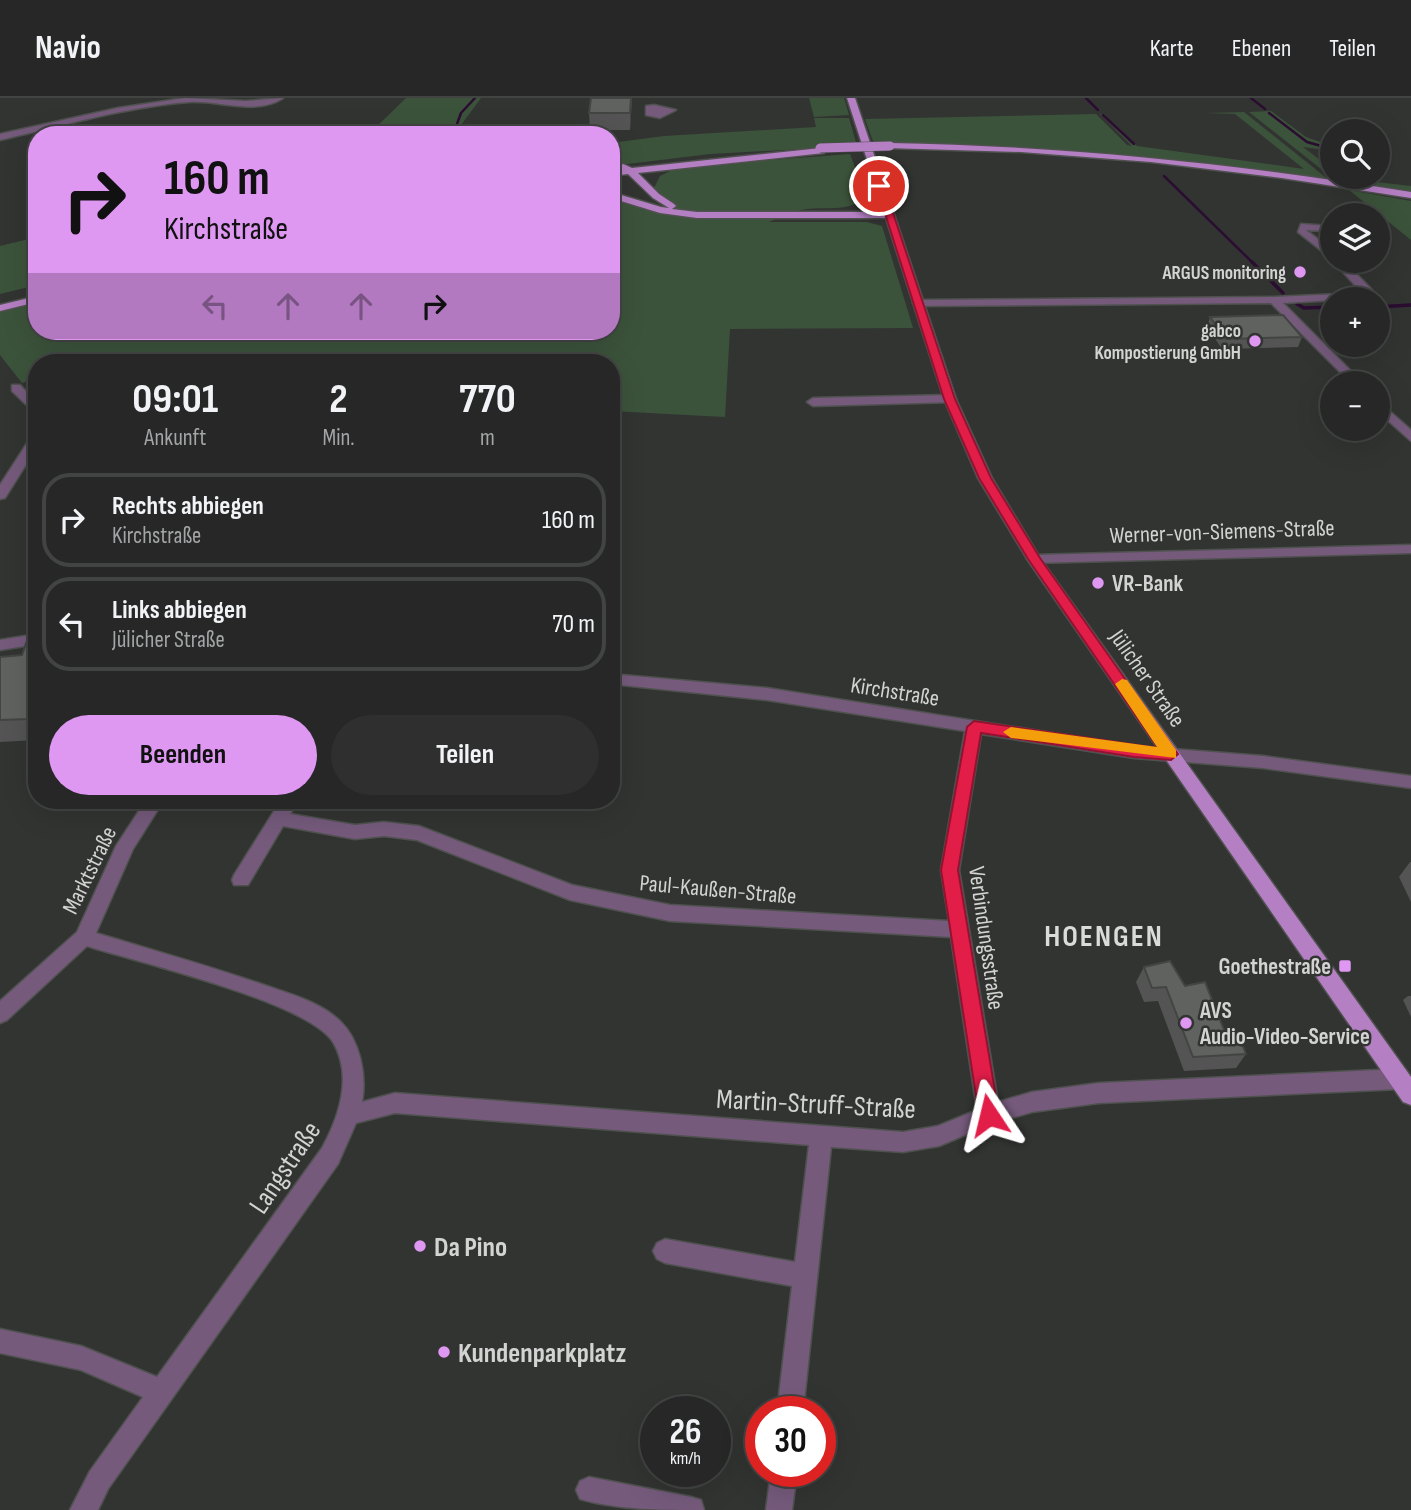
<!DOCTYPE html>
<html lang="de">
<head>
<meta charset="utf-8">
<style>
  body { margin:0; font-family:"Sofia Sans Condensed",sans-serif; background:#2e2f2e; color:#f1f3f6; height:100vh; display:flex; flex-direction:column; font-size:26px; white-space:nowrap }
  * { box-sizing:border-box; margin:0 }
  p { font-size:23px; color:#a4a5a7 }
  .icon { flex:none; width:38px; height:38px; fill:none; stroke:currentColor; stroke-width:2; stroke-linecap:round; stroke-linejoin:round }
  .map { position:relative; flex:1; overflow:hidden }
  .panel { position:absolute; left:28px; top:256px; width:592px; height:455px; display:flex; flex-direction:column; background:#262726; border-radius:28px; box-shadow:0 7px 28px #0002,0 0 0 2px #424443 }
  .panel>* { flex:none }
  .guide { position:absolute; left:28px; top:28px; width:592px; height:214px; border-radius:28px; box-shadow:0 7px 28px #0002,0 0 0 2px #424443; background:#df98f2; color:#111; overflow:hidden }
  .buttons { position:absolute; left:1320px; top:21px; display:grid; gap:14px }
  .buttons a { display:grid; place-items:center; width:70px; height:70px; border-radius:50%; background:#262726; box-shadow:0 7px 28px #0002,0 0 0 2px #424443; font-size:35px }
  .speed { position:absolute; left:640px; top:1298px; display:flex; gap:14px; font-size:35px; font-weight:700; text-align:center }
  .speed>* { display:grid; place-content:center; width:91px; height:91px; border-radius:50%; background:#262726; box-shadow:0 7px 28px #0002,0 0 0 2px #424443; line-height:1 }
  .speed small { font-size:18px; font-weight:400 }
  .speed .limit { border:10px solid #d22; background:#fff; color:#111 }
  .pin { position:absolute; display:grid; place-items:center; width:60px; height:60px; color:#fff; margin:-30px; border:4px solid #fff; border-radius:50%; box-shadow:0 2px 7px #0007 }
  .me { position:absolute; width:77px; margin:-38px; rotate:350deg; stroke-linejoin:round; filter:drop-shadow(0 0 5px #0008) }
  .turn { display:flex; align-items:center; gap:24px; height:147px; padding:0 21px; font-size:32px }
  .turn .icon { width:91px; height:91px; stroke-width:2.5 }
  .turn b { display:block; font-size:49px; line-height:60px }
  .lanes { display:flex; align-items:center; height:66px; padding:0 21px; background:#0003; justify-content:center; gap:35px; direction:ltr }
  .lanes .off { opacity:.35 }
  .eta { display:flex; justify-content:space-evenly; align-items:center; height:119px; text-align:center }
  .eta b { font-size:42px; font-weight:700; line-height:49px }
  .primary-button { display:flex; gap:14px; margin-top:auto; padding:14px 21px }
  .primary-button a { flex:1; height:80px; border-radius:42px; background:#df98f2; color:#111; font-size:28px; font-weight:700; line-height:80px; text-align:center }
  .primary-button a+a { background:#2e2f2e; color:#f1f3f6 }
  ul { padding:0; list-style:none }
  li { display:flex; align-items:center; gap:21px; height:94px; margin:0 14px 10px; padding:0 7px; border:4px solid #424443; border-radius:28px }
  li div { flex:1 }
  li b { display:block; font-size:26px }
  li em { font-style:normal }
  header { display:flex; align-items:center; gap:42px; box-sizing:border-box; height:98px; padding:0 35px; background:#262726; border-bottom:2px solid #424443 }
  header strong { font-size:33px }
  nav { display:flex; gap:38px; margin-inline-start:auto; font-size:24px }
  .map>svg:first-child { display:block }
  .green { fill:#3c533b }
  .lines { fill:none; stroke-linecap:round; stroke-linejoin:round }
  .stream-far1 { stroke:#2a0d31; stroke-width:2.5 }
  .stream { stroke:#2a0d31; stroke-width:3.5 }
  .minor-casing { stroke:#4f514f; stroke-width:3 }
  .major-casing { stroke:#4f514f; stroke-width:3 }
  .minor { fill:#755a7c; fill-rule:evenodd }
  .major { fill:#b47fc3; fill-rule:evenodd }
  .major-bridge-casing { stroke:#4f514f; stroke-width:10; stroke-linecap:butt }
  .major-bridge { stroke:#b47fc3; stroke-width:9 }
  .wall { fill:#535453 }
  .shaded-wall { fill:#434543 }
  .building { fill:#606260; stroke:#434543; stroke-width:2 }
  .route { fill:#e11d48; stroke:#92132f; stroke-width:2 }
  .slow { fill:#f59e0b }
  .poi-dot { fill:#df98f2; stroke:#323432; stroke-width:2.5 }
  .labels { text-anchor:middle; stroke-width:5; stroke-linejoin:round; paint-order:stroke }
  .far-poi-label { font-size:19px; font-weight:bold; fill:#d2d3d2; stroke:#323432; text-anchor:end }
  .street-label { font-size:23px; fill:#d2d3d2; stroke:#323432 }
  .poi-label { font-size:23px; font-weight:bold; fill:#d2d3d2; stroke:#323432; text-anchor:start }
  .near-street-label { font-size:28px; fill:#d2d3d2; stroke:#323432 }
  .near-poi-label { font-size:28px; font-weight:bold; fill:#d2d3d2; stroke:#323432; text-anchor:start }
  .district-label { font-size:30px; font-weight:bold; letter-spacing:2px; fill:#dadcd9; stroke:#323432 }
</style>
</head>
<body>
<header>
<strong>Navio</strong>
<nav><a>Karte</a><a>Ebenen</a><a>Teilen</a></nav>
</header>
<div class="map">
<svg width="1411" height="1412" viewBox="0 0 1411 1412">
  <rect width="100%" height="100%" fill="#323432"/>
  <g class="green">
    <polygon points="406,0 481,0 461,27 460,37 368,37"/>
    <polygon points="809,0 844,0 849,17 814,19"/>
    <polygon points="1271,13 1306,39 1332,48 1332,53 1303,49 1332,71 1332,79 1411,88 1411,94 1335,82 1249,14"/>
    <polygon points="1244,14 1329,82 1111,56 874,46 865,21 1096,16 1127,47 1132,48 1100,16 1104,16 1137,48 1304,71 1235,16 1205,15"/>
    <polygon points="814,20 849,20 857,48 710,56 611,68 611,45 664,38 816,29"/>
    <path d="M850,56l16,43c-19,17 -42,8 -65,13 -11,3 -23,8 -32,12h98l15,4 31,102 -183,1 -5,88 -114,-6v-49h-574v16l-15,5 -22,-28v-43l37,-9v28h574v-132l58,16 2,-12 -17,-15 6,-12 19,-9z"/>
    <polygon points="1349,92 1411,103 1411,142"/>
    <polygon points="37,139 37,187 0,196 0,148"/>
  </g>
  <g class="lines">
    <g class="stream-far1">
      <polyline points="1086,0 1098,12"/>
      <polyline points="1251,0 1265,11"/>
      <polyline points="1269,15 1307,44 1332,51"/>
      <polyline points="1103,17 1134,46"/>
      <polyline points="453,37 461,15 475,0"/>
      <polyline points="1164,78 1254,166"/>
    </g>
    <g class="stream">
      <polyline points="1252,164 1283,195"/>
      <polyline points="1297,206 1304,210 1332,209"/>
      <polyline points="1377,209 1411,207"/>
    </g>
    <defs>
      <g id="minor">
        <path d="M185,0l61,3 37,-3c-27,18 -64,2 -94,4 -64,5 -127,24 -189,38v-6l118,-26z"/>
        <polygon points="654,7 676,12 660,20 646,17 646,8"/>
        <path d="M1301,126l29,2 2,11 -6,8 6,6v8l-34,-27zM1306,132l18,1 1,2 -6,7z"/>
        <polygon points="1333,163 1344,163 1372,192 1370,200 1283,205 1363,285 1351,285 1271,205 918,208 913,205 918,202 1274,199 1362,195"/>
        <polygon points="12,287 20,287 37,305 37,317 12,293"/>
        <polygon points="950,297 956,301 954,304 813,308 807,304 813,300"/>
        <polygon points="1377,302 1411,332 1411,343 1377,313"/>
        <polygon points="37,335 37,349 5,400 0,401 0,387 33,336"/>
        <polygon points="1411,447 1411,455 1034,465 1027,461 1034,457"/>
        <polygon points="37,536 37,546 0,552 0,542"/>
        <path d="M611,576l156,14 367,58 129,10 148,20v12l-148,-20 -129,-10 -153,-24 -22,136 39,232 34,-10 67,-9 301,-14 7,3 4,7 -4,7 -7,3 -301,14 -67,9 -41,12 -52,22 -36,6 -72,-5 -28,265h-26l15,-126 -127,-23 -8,-4 -4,-8 4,-8 8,-4 130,23 14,-117 -414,-32 -39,10 -18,41 -230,325 -10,21h-28l20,-39 53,-74 -62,-27 -81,-17v-24l81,17 76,31 165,-229c17,-31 31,-72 11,-106 -25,-40 -196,-80 -246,-96l-80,74 -7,3v-22l77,-69 39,-86 30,-46h18l-31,49 -37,84c56,17 113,33 168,52 26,9 57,17 77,37 19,19 26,53 21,80l33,-9 508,39 35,-6 39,-16 -26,-173 -281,-16 -100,-21 -153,-60 -33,-4 -29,3 -72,-13 -35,59h-14l-2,-5 2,-5 47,-75h18l-9,14 65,11 29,-3 35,4 153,59 98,20 279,16 -8,-51 24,-139 -198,-31 -156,-16z"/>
        <polygon points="771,1374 797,1374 792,1412 766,1412"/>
        <path d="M589,1379l102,20 10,3 3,10c-41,0 -86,0 -124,-11l-4,-9 4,-9z"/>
      </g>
      <g id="major">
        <polygon points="847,0 855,0 956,301 992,380 1040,460 1411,979 1411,1007 1403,1004 1029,464 978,380 944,301 886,120 697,120 660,115 611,100 611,94 661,109 669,110 653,100 628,76 611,78 611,72 621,71 618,69 623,66 632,70 821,50 824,55 638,75 659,96 674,106 676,108 672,111 697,114 884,114"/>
        <path d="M890,45c175,3 348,21 521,49v6l-129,-20 -131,-16 -130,-10 -134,-4z"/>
        <polygon points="37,198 37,204 0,213 0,207"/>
      </g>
    </defs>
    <use href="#minor" class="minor-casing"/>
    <use href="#major" class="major-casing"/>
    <use href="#minor" class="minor"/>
    <use href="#major" class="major"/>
    <defs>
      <polyline id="major-bridge" points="820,50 890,48"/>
    </defs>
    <use href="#major-bridge" class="major-bridge-casing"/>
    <use href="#major-bridge" class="major-bridge"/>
  </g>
  <g class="wall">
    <polygon points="591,0 632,0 630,32 590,32 589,15"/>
    <polygon points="1210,219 1302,239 1298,249 1222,251 1207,229"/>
    <polygon points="37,542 37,642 0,644 0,559 22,557"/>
    <polygon points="1410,764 1411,764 1411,804 1399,779"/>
    <polygon points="1144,869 1185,888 1246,956 1236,970 1184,973 1158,903 1144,904 1136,884"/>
    <polygon points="1408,898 1411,898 1411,919 1403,902"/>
  </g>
  <g class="shaded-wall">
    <polygon points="631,0 632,0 630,32 630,15"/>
    <polygon points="37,599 37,637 27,621"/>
  </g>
  <g class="building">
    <polygon points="591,0 631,0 630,15 589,15"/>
    <polygon points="1283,217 1302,239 1226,241 1210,219"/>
    <polygon points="37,542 37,599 27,621 0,622 0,559 22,557 27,543"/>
    <polygon points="1170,863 1185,888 1205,884 1224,932 1236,931 1246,956 1193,959 1166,889 1152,890 1144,869"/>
  </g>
  <polygon class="route" points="876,87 884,88 955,301 991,380 1040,460 1178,656 1171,662 1134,659 981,635 958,772 999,1017 996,1024 989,1026 982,1024 979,1017 941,772 967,629 974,623 1158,650 1028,461 979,380 944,301"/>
  <polygon class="slow" points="1122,581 1127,582 1176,652 1176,660 1011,640 1003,634 1011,629 1157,649 1115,586"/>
  <g class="poi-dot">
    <circle cx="1300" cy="174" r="7"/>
    <circle cx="1255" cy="243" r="7"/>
    <circle cx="1098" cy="485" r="7"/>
    <rect x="1338" y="861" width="14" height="14" rx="3.5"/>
    <circle cx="1186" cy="925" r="7"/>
    <circle cx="420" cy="1148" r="7"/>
    <circle cx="444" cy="1254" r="7"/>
  </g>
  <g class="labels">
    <g class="far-poi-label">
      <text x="1286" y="181">ARGUS monitoring</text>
      <text x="1241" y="239">gabco<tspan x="1241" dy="22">Kompostierung GmbH</tspan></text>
    </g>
    <g class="street-label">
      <text transform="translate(1222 433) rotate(-2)" y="8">Werner-von-Siemens-Straße</text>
      <text transform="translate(1148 580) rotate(55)" y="8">Jülicher Straße</text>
      <text transform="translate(895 593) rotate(9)" y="8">Kirchstraße</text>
      <text transform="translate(89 772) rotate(-64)" y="8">Marktstraße</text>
      <text transform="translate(718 791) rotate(5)" y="8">Paul-Kaußen-Straße</text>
      <text transform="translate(987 840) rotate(82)" y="8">Verbindungsstraße</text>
    </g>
    <g class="poi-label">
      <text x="1112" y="493">VR-Bank</text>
      <text x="1331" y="876" text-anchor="end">Goethestraße</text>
      <text x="1200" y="920">AVS<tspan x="1200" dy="26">Audio-Video-Service</tspan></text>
    </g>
    <g class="near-street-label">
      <text transform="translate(816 1005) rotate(3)" y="10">Martin-Struff-Straße</text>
      <text transform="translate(284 1069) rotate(-56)" y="10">Langstraße</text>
    </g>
    <g class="near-poi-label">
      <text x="434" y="1158">Da Pino</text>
      <text x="458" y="1264">Kundenparkplatz</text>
    </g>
    <g class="district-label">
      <text x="1104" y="848">HOENGEN</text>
    </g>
  </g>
</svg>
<div class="buttons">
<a><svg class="icon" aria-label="search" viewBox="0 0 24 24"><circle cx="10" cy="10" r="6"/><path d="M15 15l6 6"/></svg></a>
<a><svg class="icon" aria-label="layers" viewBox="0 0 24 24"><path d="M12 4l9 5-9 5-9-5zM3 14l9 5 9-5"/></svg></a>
<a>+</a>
<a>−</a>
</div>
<div class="speed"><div>26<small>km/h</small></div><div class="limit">30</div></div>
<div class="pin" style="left:879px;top:88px;background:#d93025"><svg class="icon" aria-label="arrive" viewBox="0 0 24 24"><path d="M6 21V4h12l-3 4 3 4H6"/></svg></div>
<svg class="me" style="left:989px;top:1017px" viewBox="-20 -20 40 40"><path d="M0-17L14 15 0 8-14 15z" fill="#e11d48" stroke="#fff" stroke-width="4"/></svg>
<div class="guide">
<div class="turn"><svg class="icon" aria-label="right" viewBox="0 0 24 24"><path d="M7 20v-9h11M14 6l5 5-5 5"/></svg><div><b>160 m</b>Kirchstraße</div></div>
<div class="lanes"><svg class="icon off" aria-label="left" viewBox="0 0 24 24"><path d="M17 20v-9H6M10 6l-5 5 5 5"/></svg><svg class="icon off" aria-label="ahead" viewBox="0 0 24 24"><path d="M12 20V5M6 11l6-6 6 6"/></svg><svg class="icon off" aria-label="ahead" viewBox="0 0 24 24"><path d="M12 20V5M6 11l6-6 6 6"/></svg><svg class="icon" aria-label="right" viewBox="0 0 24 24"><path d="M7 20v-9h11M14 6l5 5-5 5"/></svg></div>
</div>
<section class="panel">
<div class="eta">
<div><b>09:01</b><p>Ankunft</p></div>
<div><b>2</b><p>Min.</p></div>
<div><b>770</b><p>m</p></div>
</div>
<ul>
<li><svg class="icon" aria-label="right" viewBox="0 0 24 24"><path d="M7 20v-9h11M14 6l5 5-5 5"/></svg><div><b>Rechts abbiegen</b><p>Kirchstraße</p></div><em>160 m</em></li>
<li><svg class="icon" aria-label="left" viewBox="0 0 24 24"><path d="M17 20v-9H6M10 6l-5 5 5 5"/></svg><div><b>Links abbiegen</b><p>Jülicher Straße</p></div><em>70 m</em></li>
</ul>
<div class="primary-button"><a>Beenden</a><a>Teilen</a></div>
</section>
</div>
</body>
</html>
